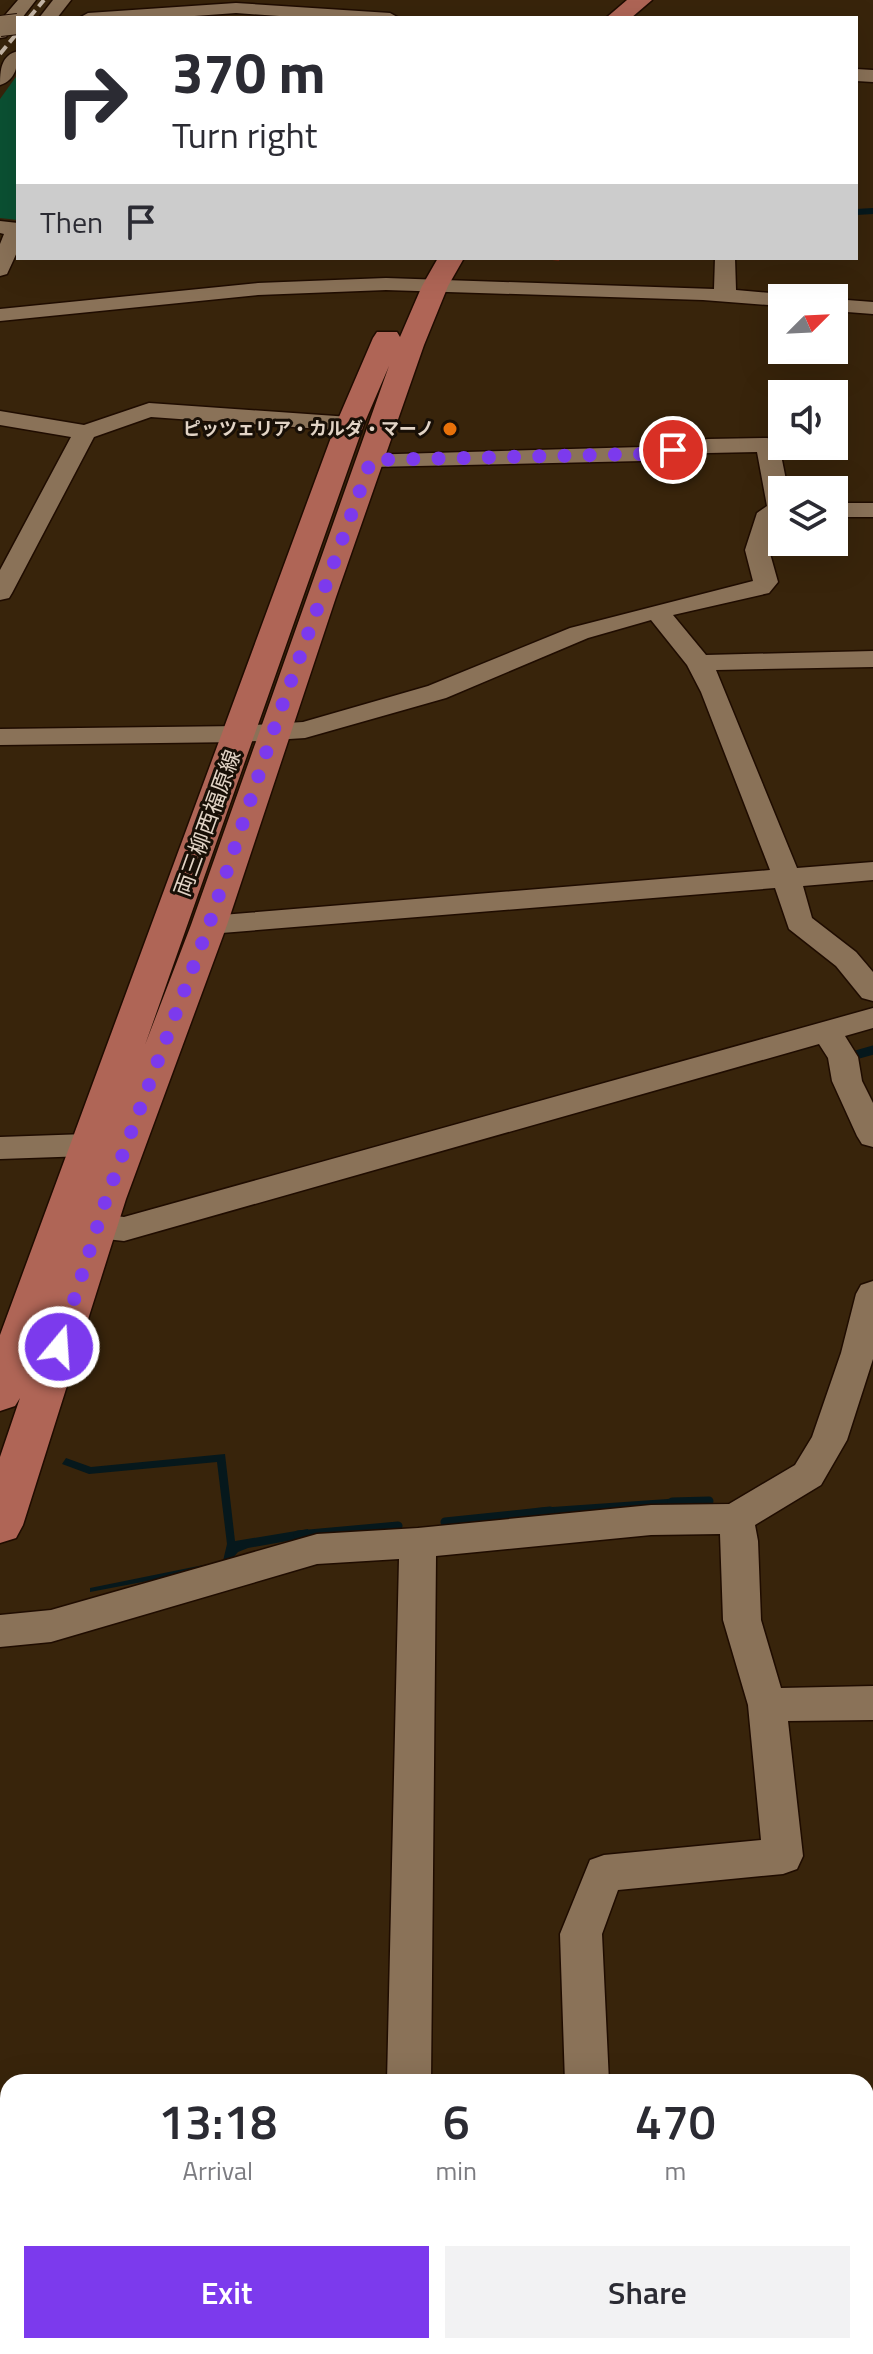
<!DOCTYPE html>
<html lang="en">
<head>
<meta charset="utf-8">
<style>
  body { margin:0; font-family:"Titillium Web","Noto Sans JP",sans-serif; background:#f2f2f3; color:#2b2b33; height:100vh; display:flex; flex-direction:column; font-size:30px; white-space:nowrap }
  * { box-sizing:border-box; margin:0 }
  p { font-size:26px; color:#7c7c81 }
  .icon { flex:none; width:44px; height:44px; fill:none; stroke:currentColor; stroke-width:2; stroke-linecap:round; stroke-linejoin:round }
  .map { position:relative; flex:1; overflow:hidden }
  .panel { position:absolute; left:0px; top:2074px; width:874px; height:280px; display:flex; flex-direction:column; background:#fff; border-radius:24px 24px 0 0; box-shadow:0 8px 32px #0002 }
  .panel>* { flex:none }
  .guide { position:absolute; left:16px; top:16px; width:842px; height:244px; border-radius:0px; box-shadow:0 8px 32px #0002; background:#fff; color:#2b2b33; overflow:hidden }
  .needle { width:52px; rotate:66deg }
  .controls { position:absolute; left:768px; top:284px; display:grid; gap:16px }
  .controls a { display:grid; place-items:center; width:80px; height:80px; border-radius:0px; background:#fff; box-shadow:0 8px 32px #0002; font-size:40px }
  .pin { position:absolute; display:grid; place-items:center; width:68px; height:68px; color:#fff; margin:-34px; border:4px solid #fff; border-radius:50%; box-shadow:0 2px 8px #0007 }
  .me { position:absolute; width:88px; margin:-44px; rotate:18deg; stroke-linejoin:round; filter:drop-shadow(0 0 6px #0008) }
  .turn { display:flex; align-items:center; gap:28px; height:168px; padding:0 24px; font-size:36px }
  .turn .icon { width:104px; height:104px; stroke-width:2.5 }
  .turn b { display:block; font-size:56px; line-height:68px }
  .then { display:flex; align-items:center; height:76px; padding:0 24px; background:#0003; gap:16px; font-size:30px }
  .eta { display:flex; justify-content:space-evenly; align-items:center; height:136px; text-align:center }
  .eta b { font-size:48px; font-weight:600; line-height:56px }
  .action { display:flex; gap:16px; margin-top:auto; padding:16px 24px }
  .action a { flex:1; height:92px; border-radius:0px; background:#7c3aed; color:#fff; font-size:32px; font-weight:600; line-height:92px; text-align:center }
  .action a+a { background:#f2f2f3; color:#2b2b33 }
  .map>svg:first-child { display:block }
  .green { fill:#0b5133 }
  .water { fill:#06181c }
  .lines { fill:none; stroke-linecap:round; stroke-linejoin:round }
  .stream-far1 { stroke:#06181c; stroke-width:6 }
  .stream { stroke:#06181c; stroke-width:9 }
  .minor-casing { stroke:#1f0c00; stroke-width:3 }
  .major-casing { stroke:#1f0c00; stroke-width:3 }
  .minor { fill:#8a7258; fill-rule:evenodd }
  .major { fill:#af6556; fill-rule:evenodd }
  .rail { stroke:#c4b5a5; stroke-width:4; stroke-dasharray:10 5; stroke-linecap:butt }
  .minor-bridge-casing { stroke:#1f0c00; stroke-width:22; stroke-linecap:butt }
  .minor-bridge { stroke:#8a7258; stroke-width:20 }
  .wall { fill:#6d2310 }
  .route { stroke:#7c3aed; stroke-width:14; stroke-dasharray:0 25.2 }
  .food-dot { fill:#e8710a; stroke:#180f06; stroke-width:3 }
  .labels { text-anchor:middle; stroke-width:6; stroke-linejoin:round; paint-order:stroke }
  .far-poi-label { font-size:18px; font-weight:bold; fill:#e2d4c6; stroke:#180f06; text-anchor:end }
  .street-label { font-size:22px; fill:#e2d4c6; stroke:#180f06 }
</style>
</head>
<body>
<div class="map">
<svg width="873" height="2354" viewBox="0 0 873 2354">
  <rect width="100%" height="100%" fill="#38240b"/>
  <polygon class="green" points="18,74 18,220 0,218 0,99"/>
  <g class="water">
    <polygon points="225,1454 235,1541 308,1529 310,1537 248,1548 238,1552 226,1566 90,1592 90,1588 223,1561 227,1544 217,1462 89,1474 62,1464 66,1458 91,1467"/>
    <polygon points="682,1498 683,1505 540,1516 538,1508"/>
    <polygon points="41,2346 314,2346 40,2354"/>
  </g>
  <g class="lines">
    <polyline class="stream-far1" points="856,212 873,211"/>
    <g class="stream">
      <polyline points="854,1061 852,1056 873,1050"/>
      <polyline points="672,1502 709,1501"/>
      <polyline points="445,1522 550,1511"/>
      <polyline points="298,1535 398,1526"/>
    </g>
    <defs>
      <g id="minor">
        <polygon points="18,0 36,0 22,18 18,18 6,37 0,38 0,21"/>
        <polygon points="53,0 71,0 57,18 39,18"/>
        <polygon points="236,3 390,13 399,18 308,18 236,13 167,18 79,18 88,13"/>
        <path d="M18,51c0,14 -2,29 -18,34 0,-15 1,-30 18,-34z"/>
        <polygon points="856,69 873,70 873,82 856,81"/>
        <polygon points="0,221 18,223 18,250 7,274 0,276 0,244 4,234 0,233"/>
        <polygon points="715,258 735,258 736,290 782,294 791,298 782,298 782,306 703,300 386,290 258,295 0,321 0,309 258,283 386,278 714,289"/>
        <polygon points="834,299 873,302 873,314 834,311"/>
        <polygon points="149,403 350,417 358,419 361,424 358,429 350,431 151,417 94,437 12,593 9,598 0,600 0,570 71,437 0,425 0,411 84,425"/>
        <polygon points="767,438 775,440 779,445 788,490 782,490 782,518 779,519 769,550 778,582 769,593 673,615 706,655 873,651 873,667 716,670 797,868 873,862 873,880 803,886 812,918 856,952 873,972 873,1001 862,998 836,966 789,929 775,888 209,934 199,932 195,925 199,918 209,916 770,870 701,692 687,665 651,620 588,638 446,698 305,738 240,742 0,745 0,729 240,726 303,722 428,686 570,628 753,581 745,550 757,513 767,506 757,452 708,453 642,461 371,467 363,465 359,460 363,455 642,447 708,439"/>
        <rect x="834" y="503" width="39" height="14"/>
        <path d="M873,1008v20l-28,8 13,21 4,24 11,22v44l-11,-3 -5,-8 -25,-55 -4,-23 -9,-14 -695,197 -27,-3 -33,-12 -5,-8 5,-8c18,-6 40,5 60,7z"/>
        <polygon points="87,1134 124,1140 129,1148 124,1156 113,1159 87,1156 0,1159 0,1137"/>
        <polygon points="873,1281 873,1359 847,1440 821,1485 755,1525 758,1541 761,1620 781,1688 873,1686 873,1720 788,1721 803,1856 797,1869 783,1874 618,1890 602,1934 609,2082 565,2082 560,1934 590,1860 604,1855 761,1840 748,1705 723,1620 720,1534 651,1535 436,1556 431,2082 387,2082 399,1559 317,1564 51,1642 0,1647 0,1615 51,1610 317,1534 418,1528 651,1505 729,1504 795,1465 812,1437 841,1353 856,1294 861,1285"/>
        <polygon points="866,2325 873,2325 873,2354 651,2354 654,2346 866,2346"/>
        <polygon points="586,2346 632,2346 633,2354 587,2354"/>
      </g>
      <g id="major">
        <polygon points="627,0 652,0 631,18 606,18"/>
        <path d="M438,258h26l-16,28 -24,59 -88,252 -109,328 -101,274 -103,326 -7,13 -16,5v-86l20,-59 -5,8 -15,5v-76l336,-911 37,-86 4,-6h20l3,5 22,-51zM389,366l-198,559 -46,120 219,-621z"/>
      </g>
    </defs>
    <use href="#minor" class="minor-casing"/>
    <use href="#major" class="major-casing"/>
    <use href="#minor" class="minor"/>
    <use href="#major" class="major"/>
    <g class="rail">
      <polyline points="29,18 44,0"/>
      <polyline points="0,54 18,32"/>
    </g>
    <defs>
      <polyline id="minor-bridge" points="0,26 18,24"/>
    </defs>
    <use href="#minor-bridge" class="minor-bridge-casing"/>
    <use href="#minor-bridge" class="minor-bridge"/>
  </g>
  <polygon class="wall" points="538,258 560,258 559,261"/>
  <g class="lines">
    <polyline class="route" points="59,1347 106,1199 209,925 277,720 371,460 642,454 673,450"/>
  </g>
  <circle class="food-dot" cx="450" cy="429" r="8"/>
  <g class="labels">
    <g class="far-poi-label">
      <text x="434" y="435">ピッツェリア・カルダ・マーノ</text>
    </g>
    <g class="street-label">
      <text transform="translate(207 823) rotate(-70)" y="8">両三柳西福原線</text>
    </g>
  </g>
</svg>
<div class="controls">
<a><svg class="needle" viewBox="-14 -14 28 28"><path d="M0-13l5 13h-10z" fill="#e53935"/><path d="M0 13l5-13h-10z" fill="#7c7c81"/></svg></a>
<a><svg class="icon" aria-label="sound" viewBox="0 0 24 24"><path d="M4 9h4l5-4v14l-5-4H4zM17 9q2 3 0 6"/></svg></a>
<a><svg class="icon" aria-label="layers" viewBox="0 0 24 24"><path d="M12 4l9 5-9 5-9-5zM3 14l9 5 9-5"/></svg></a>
</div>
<div class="pin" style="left:673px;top:450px;background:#d93025"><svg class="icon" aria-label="arrive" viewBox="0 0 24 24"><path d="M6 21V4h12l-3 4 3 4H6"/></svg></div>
<svg class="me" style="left:59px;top:1347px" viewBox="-20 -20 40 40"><circle r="17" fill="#7c3aed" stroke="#fff" stroke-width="3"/><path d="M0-11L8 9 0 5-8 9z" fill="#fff"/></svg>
<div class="guide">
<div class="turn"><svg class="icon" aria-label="right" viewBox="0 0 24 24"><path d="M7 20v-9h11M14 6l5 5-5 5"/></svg><div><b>370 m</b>Turn right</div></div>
<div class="then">Then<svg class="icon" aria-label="arrive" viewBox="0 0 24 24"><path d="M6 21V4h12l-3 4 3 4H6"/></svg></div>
</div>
<section class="panel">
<div class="eta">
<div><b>13:18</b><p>Arrival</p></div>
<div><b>6</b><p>min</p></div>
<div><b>470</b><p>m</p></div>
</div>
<div class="action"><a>Exit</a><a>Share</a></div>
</section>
</div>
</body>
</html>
